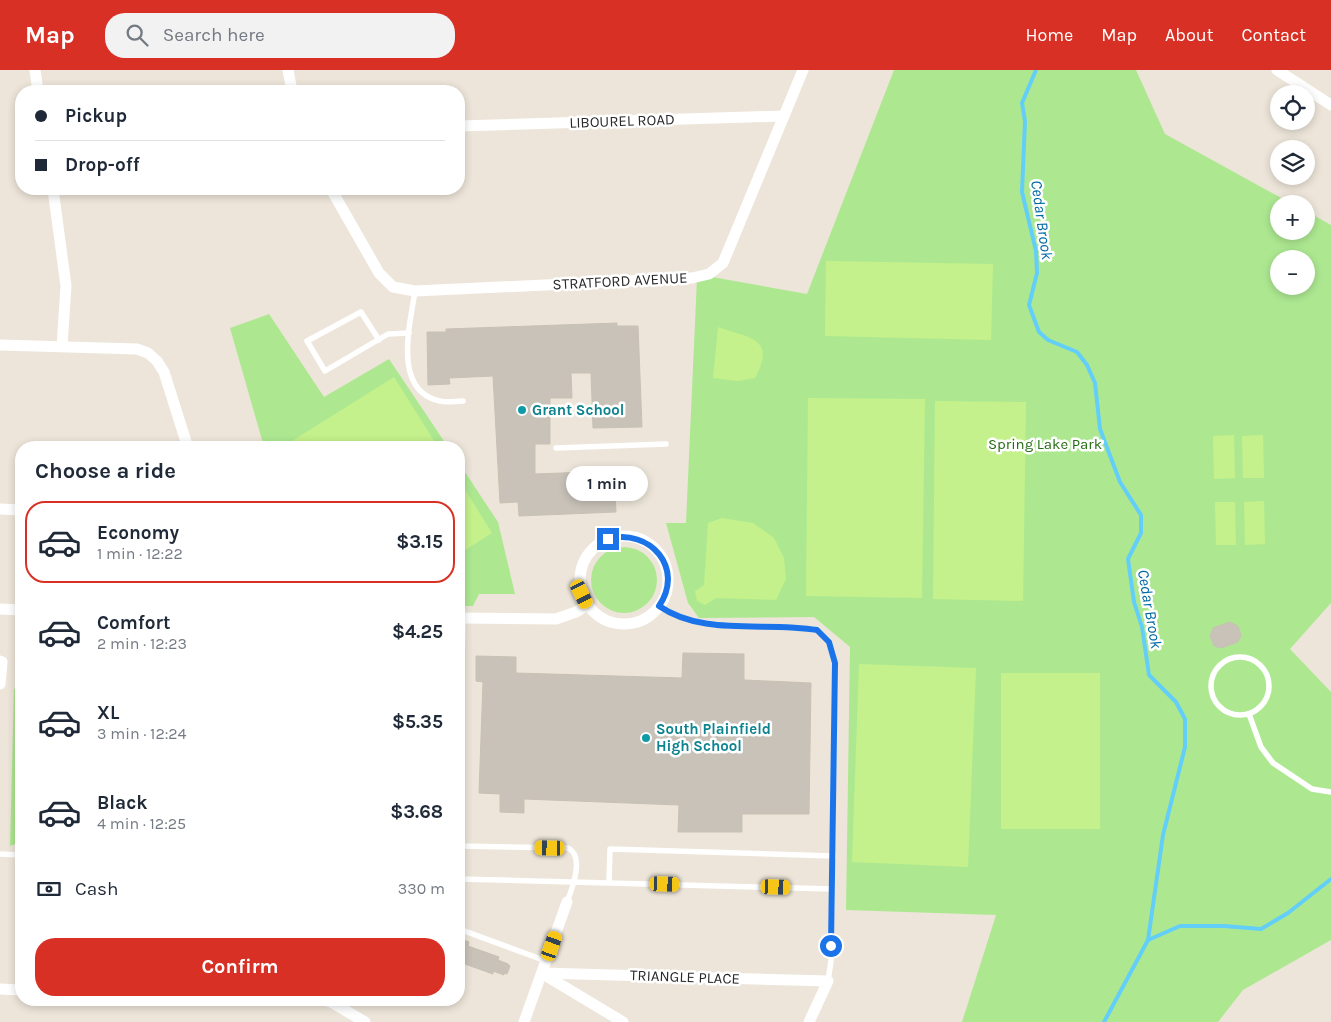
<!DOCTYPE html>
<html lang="en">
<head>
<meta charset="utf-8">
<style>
	:root { --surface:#fff; --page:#f2f2f3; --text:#1f2937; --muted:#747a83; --line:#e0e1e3; --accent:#d93025 }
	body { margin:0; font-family:Karla,sans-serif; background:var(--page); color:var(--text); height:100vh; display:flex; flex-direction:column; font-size:19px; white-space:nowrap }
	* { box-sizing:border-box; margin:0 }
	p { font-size:16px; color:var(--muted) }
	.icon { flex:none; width:28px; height:28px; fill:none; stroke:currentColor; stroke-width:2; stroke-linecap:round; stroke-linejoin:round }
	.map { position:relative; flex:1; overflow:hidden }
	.side { position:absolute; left:15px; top:371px; width:450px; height:565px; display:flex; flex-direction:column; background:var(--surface); border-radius:20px; box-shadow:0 2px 8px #0003 }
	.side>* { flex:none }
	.guide { position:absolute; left:15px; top:15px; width:450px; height:110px; border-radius:20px; box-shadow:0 2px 8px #0003; display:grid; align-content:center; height:110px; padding:0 20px; background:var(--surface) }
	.buttons { position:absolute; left:1270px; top:15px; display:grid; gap:10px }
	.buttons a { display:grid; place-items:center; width:45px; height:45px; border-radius:50%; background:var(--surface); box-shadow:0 2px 8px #0003; font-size:25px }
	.end { position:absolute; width:22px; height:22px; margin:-11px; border:6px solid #1a73e8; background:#fff; box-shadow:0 0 0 2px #fff }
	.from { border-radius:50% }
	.bubble { position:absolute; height:35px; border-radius:18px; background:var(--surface); box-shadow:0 2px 8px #0003; font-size:16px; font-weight:700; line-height:35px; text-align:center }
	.car { position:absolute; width:15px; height:30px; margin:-15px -8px; border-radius:6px; box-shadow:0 0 4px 1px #0007; background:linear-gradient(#f5c518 24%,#345 0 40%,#f5c518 0 76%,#345 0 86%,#f5c518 0) }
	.guide b { display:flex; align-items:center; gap:18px; height:48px; font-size:19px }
	.guide b+b { border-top:1px solid var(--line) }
	.guide i { width:12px; height:12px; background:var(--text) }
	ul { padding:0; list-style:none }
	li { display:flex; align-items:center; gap:15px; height:82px; margin:0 10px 8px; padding:0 10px; border:2px solid transparent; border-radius:20px }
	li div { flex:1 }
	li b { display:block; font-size:19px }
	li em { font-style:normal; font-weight:700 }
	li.selected { border-color:var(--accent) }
	li>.icon { width:45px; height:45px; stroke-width:1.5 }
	h2 { padding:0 20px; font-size:22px; line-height:60px }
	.pay { display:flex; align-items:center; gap:12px; height:55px; padding:0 20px; font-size:19px }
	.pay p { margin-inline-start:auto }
	.primary-button { display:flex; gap:10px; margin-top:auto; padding:10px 20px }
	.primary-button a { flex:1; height:58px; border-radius:20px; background:var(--accent); color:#fff; font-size:20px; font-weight:700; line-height:58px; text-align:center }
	header { display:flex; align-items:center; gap:30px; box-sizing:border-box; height:70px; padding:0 25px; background:var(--accent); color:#fff }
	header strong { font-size:24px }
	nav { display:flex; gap:28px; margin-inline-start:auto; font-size:18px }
	.search { width:350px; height:45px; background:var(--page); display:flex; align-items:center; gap:12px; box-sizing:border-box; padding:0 18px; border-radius:20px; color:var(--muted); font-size:19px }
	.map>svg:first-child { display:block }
</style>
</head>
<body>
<header>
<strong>Map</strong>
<div class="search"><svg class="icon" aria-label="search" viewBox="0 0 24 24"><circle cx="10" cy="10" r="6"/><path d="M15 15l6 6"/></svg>Search here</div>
<nav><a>Home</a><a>Map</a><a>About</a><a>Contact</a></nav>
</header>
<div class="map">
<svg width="1331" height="952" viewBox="0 0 1331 952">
	<rect width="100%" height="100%" fill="#ede5d9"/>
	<g fill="#ade891" fill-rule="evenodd">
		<path d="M894,0H1136L1165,64L1292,134H1279V161H1306V141L1331,155V533L1290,579L1331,622V870L1243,920L1218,952H962L996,845L846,840L850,577L814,547L699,548L688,533L666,453H686L697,208L712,207L807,224ZM1279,189H1306V216H1279Z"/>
		<polygon points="269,244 324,327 389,289 448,377 264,377 230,258"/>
		<polygon points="459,393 498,452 515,524 479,524 473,536 459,536"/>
		<circle cx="624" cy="510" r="33"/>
		<polygon points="14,619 21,619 21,772 10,776"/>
	</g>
	<g fill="#c4f18b">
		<polygon points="826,191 993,194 991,270 825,266"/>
		<path d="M718,257C746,268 778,266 755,308L738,311L713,308Z"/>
		<polygon points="394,307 438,377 285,377 284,376"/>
		<polygon points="808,328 925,329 922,528 806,526"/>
		<polygon points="935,331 1026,332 1023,531 933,529"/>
		<polygon points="1234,365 1235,408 1214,409 1213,366"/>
		<polygon points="1263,365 1264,408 1243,408 1242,366"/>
		<polygon points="459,410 492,463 459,484"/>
		<polygon points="1264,431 1265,474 1245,475 1244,432"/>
		<polygon points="1215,432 1235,432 1236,475 1216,475"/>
		<polygon points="722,448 753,453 774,468 784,488 786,509 776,530 716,528 705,535 697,531 695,521 704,515 708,453"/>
		<polygon points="859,594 976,598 968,797 852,792"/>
		<rect x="1001" y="603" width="99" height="156"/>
	</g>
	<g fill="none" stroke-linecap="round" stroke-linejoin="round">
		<g stroke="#63cff8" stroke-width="4">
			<polyline points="1036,0 1022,33 1025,51 1022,122 1036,181 1037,203 1029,235 1039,262 1048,270 1077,282 1087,295 1095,313 1100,359 1120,412 1141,445 1141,463 1128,489 1134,532 1142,557 1149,605 1176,632 1185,649 1185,677 1163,765 1148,870 1104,952"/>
			<polyline points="1148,870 1180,856 1224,856 1261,859 1288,843 1331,809"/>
		</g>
	</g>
	<g fill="#c8c2b9" stroke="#c8c1b3">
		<polygon points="617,253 617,256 638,256 642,357 593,358 591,303 571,303 572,328 550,328 550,374 535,374 535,404 614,401 616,442 519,446 518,432 500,433 493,306 449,308 450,314 428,315 427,262 446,262 446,259"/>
		<polygon points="1230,552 1238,556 1241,565 1238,572 1221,578 1214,576 1210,566 1213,558"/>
		<polygon points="683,583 744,584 744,610 811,613 809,744 742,744 742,762 678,762 679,735 524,729 524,743 500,742 500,724 479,723 483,612 476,611 476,586 516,587 516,603 682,608"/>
		<polygon points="459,868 469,872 468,876 499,887 498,890 508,894 510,896 507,904 504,903 504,905 493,901 493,904 462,893 459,902"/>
	</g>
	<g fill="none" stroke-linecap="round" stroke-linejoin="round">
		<g stroke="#fff" stroke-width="5.5">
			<path d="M415,221C410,255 392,321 440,331C446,333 456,331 463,331"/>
			<polyline points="379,270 361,242 307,271 325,301 388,264 409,263"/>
			<polyline points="556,378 666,374"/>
			<path d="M659,536C705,567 765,551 817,560L829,571L835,593L831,891L828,911"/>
			<circle cx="1240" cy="616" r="29"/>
			<polyline points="1249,644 1261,677 1273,693 1312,719 1331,722"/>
			<polyline points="459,731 463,548"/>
			<path d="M459,776L568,778C585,786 572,819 567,832"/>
			<polyline points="0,784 21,785"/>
			<polyline points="459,809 832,819"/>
			<polyline points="609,812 610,779 833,786"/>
			<polyline points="459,859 546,891"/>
		</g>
		<g stroke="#fff" stroke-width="11">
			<polyline points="35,0 38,21"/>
			<polyline points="288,0 292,21"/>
			<polyline points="1277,0 1331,35"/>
			<polyline points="459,56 784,46"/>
			<polyline points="53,119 66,216 62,276"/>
			<polyline points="331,119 379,203 393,217 415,221 692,208 709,204 723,193 803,0"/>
			<polyline points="0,275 137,279 148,283 157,291 164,302 188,378"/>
			<polyline points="0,439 21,440"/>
			<circle cx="624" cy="510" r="44"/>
			<polyline points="0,539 21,540"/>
			<polyline points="459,548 556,549 576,542 587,535"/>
			<polyline points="0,591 2,592 0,614"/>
			<polyline points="542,903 828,911 809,952"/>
			<polyline points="543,904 623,952"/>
			<polyline points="0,919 21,920"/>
			<polyline points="323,930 331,932 365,952"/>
			<polyline points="524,952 567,832"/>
		</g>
	</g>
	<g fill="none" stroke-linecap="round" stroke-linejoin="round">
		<path stroke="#1a73e8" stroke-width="6" d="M608,469C650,458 685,498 659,536C704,567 765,551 817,560L829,572L835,593L831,876"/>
	</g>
	<g fill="#0f9aa8" stroke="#fff" stroke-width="2">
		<circle cx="522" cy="340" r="5"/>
		<circle cx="646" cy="668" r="5"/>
	</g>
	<g text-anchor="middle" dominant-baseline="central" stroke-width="5" stroke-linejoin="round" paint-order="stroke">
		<g font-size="15" fill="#292929" stroke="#fff">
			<text transform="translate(622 51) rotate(-2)">LIBOUREL ROAD</text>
			<text transform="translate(620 211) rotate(-3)">STRATFORD AVENUE</text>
			<text transform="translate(685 907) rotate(2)">TRIANGLE PLACE</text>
		</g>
		<g font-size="15" font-weight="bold" fill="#0d838f" stroke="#fff" text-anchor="start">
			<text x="532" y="340">Grant School</text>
			<text x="656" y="659">South Plainfield<tspan x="656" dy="17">High School</tspan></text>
		</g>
		<g font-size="15" fill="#256c14" stroke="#fff">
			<text x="1045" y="374">Spring Lake Park</text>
		</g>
		<g font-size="16" font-style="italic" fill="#026aa4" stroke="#fff">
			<text transform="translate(1042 150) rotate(82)">Cedar Brook</text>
			<text transform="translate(1150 539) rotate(80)">Cedar Brook</text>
		</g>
	</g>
</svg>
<div class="buttons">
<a><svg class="icon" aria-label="locate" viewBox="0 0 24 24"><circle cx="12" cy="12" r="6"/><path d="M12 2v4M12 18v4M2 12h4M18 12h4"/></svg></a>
<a><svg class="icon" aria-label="layers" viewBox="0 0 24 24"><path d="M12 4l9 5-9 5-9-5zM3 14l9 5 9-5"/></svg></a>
<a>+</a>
<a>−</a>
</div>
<i class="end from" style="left:831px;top:876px"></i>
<i class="end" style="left:608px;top:469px"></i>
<div class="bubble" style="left:566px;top:396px;width:82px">1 min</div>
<i class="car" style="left:582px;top:524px;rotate:154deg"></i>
<i class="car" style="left:550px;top:778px;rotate:271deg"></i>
<i class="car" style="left:665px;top:814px;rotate:92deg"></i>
<i class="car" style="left:776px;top:817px;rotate:92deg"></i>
<i class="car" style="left:552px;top:876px;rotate:19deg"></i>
<div class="guide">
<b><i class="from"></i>Pickup</b>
<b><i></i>Drop-off</b>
</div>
<section class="side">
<h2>Choose a ride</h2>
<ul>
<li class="selected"><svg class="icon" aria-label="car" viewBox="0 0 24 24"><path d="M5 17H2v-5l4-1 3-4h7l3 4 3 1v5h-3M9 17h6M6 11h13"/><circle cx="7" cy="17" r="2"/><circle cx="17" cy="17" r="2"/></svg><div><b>Economy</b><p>1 min · 12:22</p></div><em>$3.15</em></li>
<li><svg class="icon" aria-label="car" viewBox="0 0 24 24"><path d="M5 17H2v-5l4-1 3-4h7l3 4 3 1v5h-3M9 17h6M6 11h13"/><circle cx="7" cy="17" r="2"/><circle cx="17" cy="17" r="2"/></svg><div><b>Comfort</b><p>2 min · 12:23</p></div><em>$4.25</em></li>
<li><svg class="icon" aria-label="car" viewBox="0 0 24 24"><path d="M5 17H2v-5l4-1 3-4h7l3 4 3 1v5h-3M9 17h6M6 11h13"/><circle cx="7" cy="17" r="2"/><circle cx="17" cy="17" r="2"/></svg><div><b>XL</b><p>3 min · 12:24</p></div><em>$5.35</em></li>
<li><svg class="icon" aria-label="car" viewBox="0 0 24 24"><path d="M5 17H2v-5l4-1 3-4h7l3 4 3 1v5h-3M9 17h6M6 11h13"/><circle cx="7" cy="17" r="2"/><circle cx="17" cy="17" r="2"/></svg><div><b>Black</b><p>4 min · 12:25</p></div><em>$3.68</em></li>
</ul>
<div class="pay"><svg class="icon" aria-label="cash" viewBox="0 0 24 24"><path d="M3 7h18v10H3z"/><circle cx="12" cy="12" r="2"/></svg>Cash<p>330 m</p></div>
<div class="primary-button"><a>Confirm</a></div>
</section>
</div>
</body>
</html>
